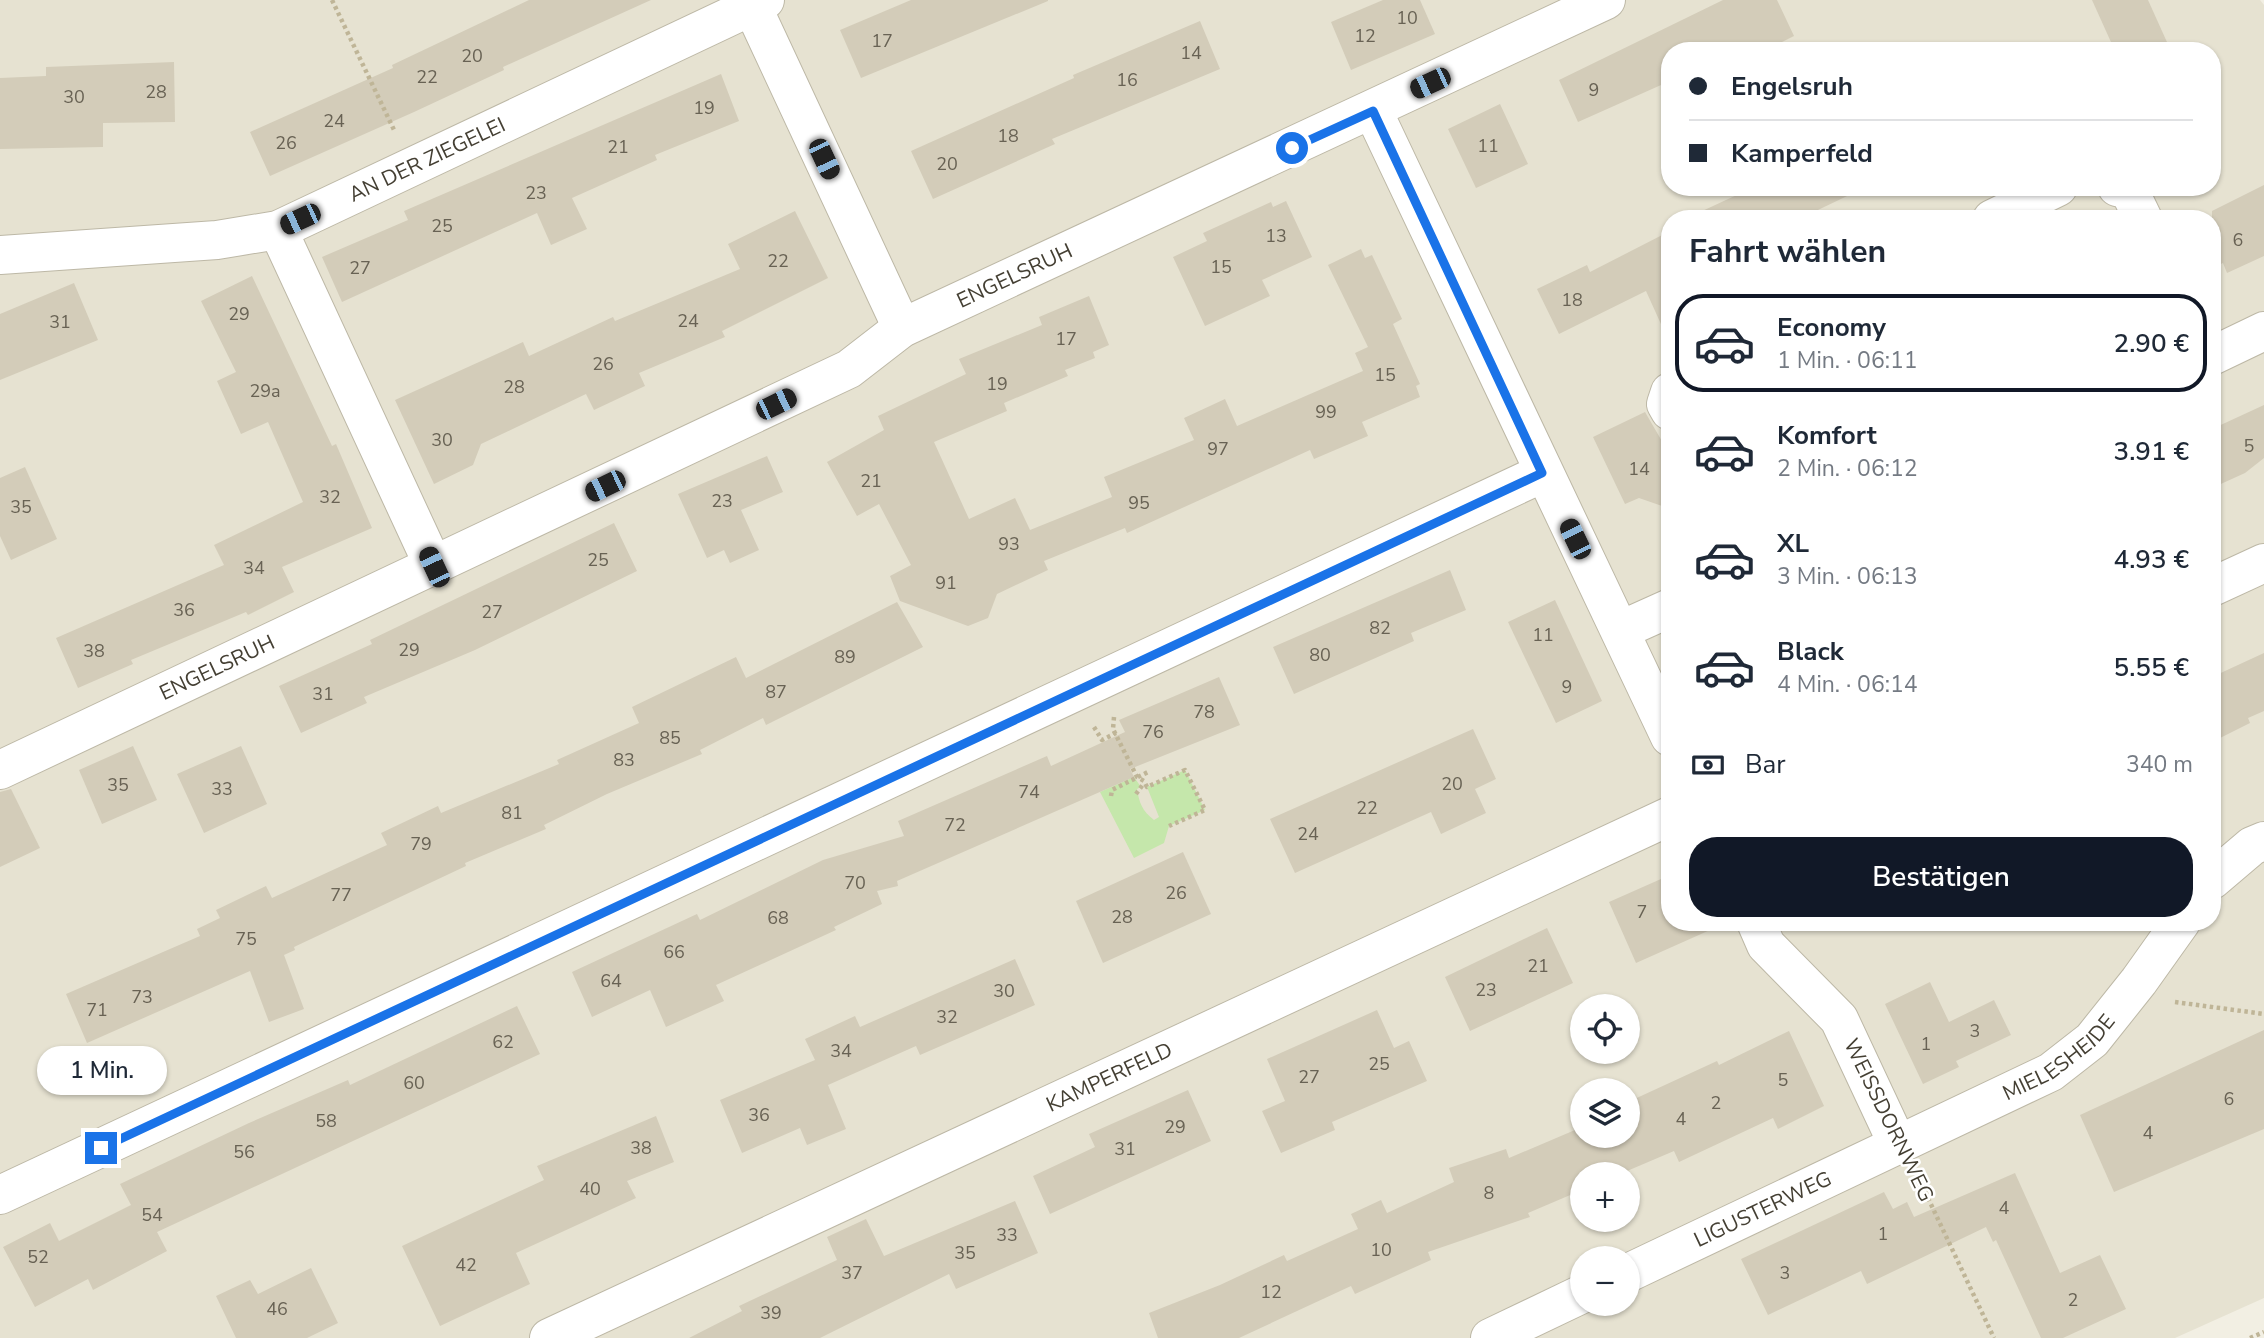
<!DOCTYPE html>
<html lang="de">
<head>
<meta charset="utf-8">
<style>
	:root { --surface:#fff; --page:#f2f2f3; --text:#1f2937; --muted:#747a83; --line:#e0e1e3; --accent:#111827 }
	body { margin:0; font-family:"Nunito Sans",sans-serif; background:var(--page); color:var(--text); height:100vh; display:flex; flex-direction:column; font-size:26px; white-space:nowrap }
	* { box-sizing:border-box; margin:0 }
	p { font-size:23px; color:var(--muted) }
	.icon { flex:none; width:38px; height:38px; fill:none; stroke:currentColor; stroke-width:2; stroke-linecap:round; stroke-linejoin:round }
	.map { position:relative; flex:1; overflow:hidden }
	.sheet { position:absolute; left:1661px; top:210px; width:560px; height:721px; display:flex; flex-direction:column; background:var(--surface); border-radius:28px; box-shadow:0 2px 5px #0004 }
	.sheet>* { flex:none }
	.top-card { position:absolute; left:1661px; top:42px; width:560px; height:154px; border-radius:28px; box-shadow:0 2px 5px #0004; display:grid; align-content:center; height:154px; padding:0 28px; background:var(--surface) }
	.tools { position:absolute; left:1570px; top:994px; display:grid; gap:14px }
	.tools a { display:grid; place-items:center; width:70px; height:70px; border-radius:50%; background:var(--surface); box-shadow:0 2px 5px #0004; font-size:35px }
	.end { position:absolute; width:32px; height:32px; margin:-16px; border:9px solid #1a73e8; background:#fff; box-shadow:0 0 0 4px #fff }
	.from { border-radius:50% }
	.bubble { position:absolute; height:49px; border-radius:24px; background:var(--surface); box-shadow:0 2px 5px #0004; font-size:23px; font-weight:600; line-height:49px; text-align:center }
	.car { position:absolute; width:21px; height:42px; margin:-21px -10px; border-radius:9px; box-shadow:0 0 5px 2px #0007; background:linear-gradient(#222 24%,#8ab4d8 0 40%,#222 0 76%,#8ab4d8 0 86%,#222 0) }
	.top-card b { display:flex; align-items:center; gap:24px; height:66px; font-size:26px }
	.top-card b+b { border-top:2px solid var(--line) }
	.top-card i { width:18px; height:18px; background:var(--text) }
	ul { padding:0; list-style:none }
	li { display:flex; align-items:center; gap:21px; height:98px; margin:0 14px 10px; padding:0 14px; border:4px solid transparent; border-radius:28px }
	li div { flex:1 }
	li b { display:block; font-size:26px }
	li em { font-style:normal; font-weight:600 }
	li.current { border-color:var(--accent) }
	li>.icon { width:63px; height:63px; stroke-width:1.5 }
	h2 { padding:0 28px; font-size:32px; line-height:84px }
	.pay { display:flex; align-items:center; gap:18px; height:77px; padding:0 28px; font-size:26px }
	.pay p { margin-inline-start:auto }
	.button { display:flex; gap:14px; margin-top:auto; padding:14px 28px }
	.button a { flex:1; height:80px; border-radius:28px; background:var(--accent); color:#fff; font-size:28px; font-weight:600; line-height:80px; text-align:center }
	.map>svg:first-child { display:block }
</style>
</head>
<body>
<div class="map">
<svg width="2264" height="1338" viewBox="0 0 2264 1338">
	<rect width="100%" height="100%" fill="#f2efe3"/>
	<path fill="#e6e2d1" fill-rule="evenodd" d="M0,0H2260L2264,5V1298L2175,1338H0ZM1670,51H2212V187H1670ZM1670,219H2212V922H1670ZM1582,1006H1628V1052H1582ZM1582,1090H1628V1136H1582ZM1582,1174H1628V1220H1582ZM1582,1258H1628V1304H1582Z"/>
	<path fill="#c5e7ab" d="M1185,770L1205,810L1169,826L1164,843L1134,858L1100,792L1134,777L1141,787L1137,789C1139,802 1142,811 1154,820L1159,817L1147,787Z"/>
	<g fill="#d3ccb9">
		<polygon points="529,0 651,0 503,67 504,70 414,112 270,176 250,132 393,68 392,65"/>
		<polygon points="911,0 1048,0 1048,1 861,78 840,30"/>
		<polygon points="1383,0 1420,0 1435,34 1351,70 1331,22"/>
		<polygon points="1723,0 1777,0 1794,36 1764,51 1670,51 1670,81 1578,122 1559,80"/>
		<polygon points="2092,0 2148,0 2171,51 2115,51"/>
		<polygon points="1200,21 1220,69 1052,139 1055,144 933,199 911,151 1074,78 1073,75"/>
		<polygon points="174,62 175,122 103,123 103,147 0,149 0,78 46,76 46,67"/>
		<polygon points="721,74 739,121 655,155 657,160 572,198 587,229 551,245 537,213 342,302 322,257 408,220 404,211"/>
		<polygon points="1500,104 1528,164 1476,188 1448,129"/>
		<polygon points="2264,185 2264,256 2227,273 2223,263 2212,268 2212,211"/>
		<polygon points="1754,187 1866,187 1799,219 1685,219"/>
		<polygon points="1286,201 1312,257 1262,280 1270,296 1205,326 1173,257 1207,241 1203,233 1271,202 1273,207"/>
		<polygon points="795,211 828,278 722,331 725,337 639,373 645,386 594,410 586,394 481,444 473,465 434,484 395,400 523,342 529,356 613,317 615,321 740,269 728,244"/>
		<polygon points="1670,231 1670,344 1646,291 1559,334 1537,289 1587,265 1590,272"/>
		<polygon points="1361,249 1365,258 1372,255 1402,319 1393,324 1420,384 1416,386 1420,397 1362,422 1368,436 1314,459 1310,450 1127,533 1125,528 1044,561 1048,570 997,594 988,618 968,626 900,601 890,576 911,565 879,504 857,516 827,462 884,430 878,416 966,374 959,359 1042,325 1039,317 1089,296 1109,345 1093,352 1095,358 1065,370 1068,376 1004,403 1007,411 934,442 969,519 1015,498 1030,530 1112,497 1104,477 1194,440 1184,418 1225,399 1237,426 1363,371 1355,353 1368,347 1328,265"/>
		<polygon points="252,276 332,446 336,444 372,528 282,567 294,592 248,615 246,612 131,660 133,664 78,688 56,638 224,565 214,545 303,502 268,422 241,434 217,381 236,372 201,301"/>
		<polygon points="74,283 98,340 0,380 0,314"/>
		<polygon points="2264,405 2264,458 2245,473 2212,488 2212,429"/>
		<polygon points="1645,412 1670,455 1670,485 1662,506 1639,498 1625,504 1593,437"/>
		<polygon points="767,456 783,492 741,510 759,550 730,563 724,550 707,558 678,494"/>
		<polygon points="25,467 57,539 11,560 0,536 0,478"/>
		<polygon points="614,523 637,571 475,650 364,697 367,703 301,733 279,686 372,644 370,640"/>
		<polygon points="1450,570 1466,610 1411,633 1414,641 1294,694 1273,647"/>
		<polygon points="1555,600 1602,701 1556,723 1508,622"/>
		<polygon points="897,602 923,647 766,725 763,718 700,750 702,754 607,794 544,825 546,829 465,863 466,866 294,947 295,950 284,955 304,1009 269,1022 250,971 87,1043 66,994 200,936 197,929 220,918 216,910 266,886 272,898 387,845 381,833 438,806 441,813 559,764 557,760 639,723 632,707 736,657 746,678"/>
		<polygon points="2264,653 2264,711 2248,718 2250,723 2212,742 2212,677"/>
		<polygon points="1219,677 1240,725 1130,769 1134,777 897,881 898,886 877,891 882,904 834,927 836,930 716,985 724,1001 666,1027 650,990 592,1017 572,972 697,914 700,920 823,860 904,836 898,821 1047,756 1051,766 1125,732 1119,720"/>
		<polygon points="1473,729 1496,779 1475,789 1486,813 1441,834 1431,812 1295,873 1270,819"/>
		<polygon points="133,746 157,800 102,824 79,770"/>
		<polygon points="241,746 267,804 204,833 177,774"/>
		<polygon points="11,789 40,848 0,867 0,792"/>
		<polygon points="1183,852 1211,914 1103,963 1076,901"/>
		<polygon points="1670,875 1670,922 1728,922 1636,963 1609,902"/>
		<polygon points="1547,928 1573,983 1470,1031 1445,977"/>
		<polygon points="1015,959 1035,1005 920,1055 916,1046 828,1085 846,1129 807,1145 800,1128 742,1153 720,1100 815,1060 805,1039 855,1016 860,1027"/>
		<polygon points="1930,982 1949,1022 1994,1000 2011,1035 1956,1061 1959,1067 1923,1084 1885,1004"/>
		<polygon points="517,1006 540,1054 157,1232 167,1251 93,1290 88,1279 35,1307 3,1247 50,1223 59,1241 131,1205 120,1184 249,1123 348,1080 350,1085"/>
		<polygon points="1377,1010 1394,1048 1409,1041 1427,1081 1332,1122 1335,1130 1281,1153 1262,1111 1285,1101 1267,1059"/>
		<polygon points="2264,1030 2264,1129 2114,1192 2080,1115"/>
		<polygon points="1789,1031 1824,1106 1778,1129 1773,1118 1679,1162 1674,1151 1620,1174 1582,1174 1582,1190 1528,1213 1530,1217 1428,1252 1431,1260 1355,1294 1351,1286 1239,1338 1158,1338 1149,1313 1220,1285 1284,1255 1287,1261 1358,1229 1351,1214 1381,1200 1387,1213 1454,1182 1449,1168 1506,1149 1509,1158 1582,1127 1582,1136 1628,1136 1628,1102 1717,1061 1719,1065"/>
		<polygon points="1188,1090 1211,1141 1050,1214 1033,1176 1095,1147 1089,1134"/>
		<polygon points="656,1116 674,1162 627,1181 636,1198 516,1253 530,1284 440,1326 402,1246 544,1180 537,1166"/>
		<polygon points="2015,1173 2060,1273 2100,1255 2126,1309 2063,1338 2041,1338 1996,1240 1993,1242 1986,1227 1867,1284 1861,1271 1768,1315 1741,1259 1884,1192 1893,1209 1907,1202 1914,1217"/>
		<polygon points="1015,1201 1038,1253 956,1289 949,1274 820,1338 689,1338 742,1311 739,1306 837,1260 827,1237 866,1219 884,1256"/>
		<polygon points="311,1268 338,1323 307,1338 236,1338 216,1296 250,1280 258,1294"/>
	</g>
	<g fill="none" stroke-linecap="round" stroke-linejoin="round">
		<g stroke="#bdb8a6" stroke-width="40">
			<g id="minor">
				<polyline points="752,6 902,328"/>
				<polyline points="1373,111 1670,737"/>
				<polyline points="2117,187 2129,190 2143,219"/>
				<polyline points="1992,219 2058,187"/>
				<polyline points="278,230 434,567"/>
				<path id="s1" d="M0,255L217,240L278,230L765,0"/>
				<polyline points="2212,356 2264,331"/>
				<polyline points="1670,392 1666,404 1670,411"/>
				<polyline points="2212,587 2264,563"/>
				<polyline points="1621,630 1670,608"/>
				<path id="s2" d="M0,770L849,369L902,328L1606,0"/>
				<polyline points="2212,880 2252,846 2264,841"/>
				<polyline points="1756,922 1766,945 1839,1019 1898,1145"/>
				<polyline points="0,1195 1543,473"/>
				<path id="s3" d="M1628,1273L2051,1072L2092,1040L2139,981L2181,922"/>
				<path id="s4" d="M549,1338L1670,816"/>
				<polyline points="1490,1338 1582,1294"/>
			</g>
		</g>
		<g stroke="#bfb597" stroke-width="4.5" stroke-dasharray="3.5 3.5" stroke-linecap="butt">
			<polyline points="332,0 395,132"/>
			<polyline points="1114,717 1113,729 1137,777 1144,781 1147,787 1185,770 1205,810 1169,826"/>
			<polyline points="1094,727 1102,740 1116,733"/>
			<polyline points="1136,794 1144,783"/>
			<polyline points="1111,796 1112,790 1150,771"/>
			<polyline points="2175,1002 2264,1014"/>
			<polyline points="1919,1179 1994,1338"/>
			<polyline points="2250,1338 2264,1332"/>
		</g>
		<use href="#minor" stroke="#fff" stroke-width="38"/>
	</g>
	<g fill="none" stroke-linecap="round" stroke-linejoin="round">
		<polyline stroke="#1a73e8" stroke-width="9" points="101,1148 1542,473 1373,111 1292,148"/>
	</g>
	<g text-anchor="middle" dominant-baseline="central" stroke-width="5" stroke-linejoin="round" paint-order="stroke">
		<g font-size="18" fill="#686254">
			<text x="1407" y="18">10</text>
			<text x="1365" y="36">12</text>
			<text x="882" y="41">17</text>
			<text x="1191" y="53">14</text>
			<text x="472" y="56">20</text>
			<text x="427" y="77">22</text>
			<text x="1127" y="80">16</text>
			<text x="1594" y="90">9</text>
			<text x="156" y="92">28</text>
			<text x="74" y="97">30</text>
			<text x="704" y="108">19</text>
			<text x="334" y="121">24</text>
			<text x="1008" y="136">18</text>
			<text x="286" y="143">26</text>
			<text x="1488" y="146">11</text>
			<text x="618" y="147">21</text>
			<text x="947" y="164">20</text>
			<text x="536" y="193">23</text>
			<text x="442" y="226">25</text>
			<text x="1276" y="236">13</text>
			<text x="2238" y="240">6</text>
			<text x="778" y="261">22</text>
			<text x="1221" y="267">15</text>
			<text x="360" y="268">27</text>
			<text x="1572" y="300">18</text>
			<text x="239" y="314">29</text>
			<text x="688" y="321">24</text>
			<text x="60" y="322">31</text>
			<text x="1066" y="339">17</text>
			<text x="603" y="364">26</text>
			<text x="1385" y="375">15</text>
			<text x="997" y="384">19</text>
			<text x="514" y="387">28</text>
			<text x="265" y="391">29a</text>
			<text x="1326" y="412">99</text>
			<text x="442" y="440">30</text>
			<text x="2249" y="446">5</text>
			<text x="1218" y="449">97</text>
			<text x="1639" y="469">14</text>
			<text x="871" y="481">21</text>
			<text x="330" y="497">32</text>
			<text x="722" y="501">23</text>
			<text x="1139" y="503">95</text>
			<text x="21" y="507">35</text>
			<text x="1009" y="544">93</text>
			<text x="598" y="560">25</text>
			<text x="254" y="568">34</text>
			<text x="946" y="583">91</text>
			<text x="184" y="610">36</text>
			<text x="492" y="612">27</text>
			<text x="1380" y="628">82</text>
			<text x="1543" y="635">11</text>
			<text x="409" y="650">29</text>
			<text x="94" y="651">38</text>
			<text x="1320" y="655">80</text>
			<text x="845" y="657">89</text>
			<text x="1567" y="687">9</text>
			<text x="776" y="692">87</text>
			<text x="323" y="694">31</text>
			<text x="1204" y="712">78</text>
			<text x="1153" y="732">76</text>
			<text x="670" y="738">85</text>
			<text x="624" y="760">83</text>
			<text x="1452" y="784">20</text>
			<text x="118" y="785">35</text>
			<text x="222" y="789">33</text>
			<text x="1029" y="792">74</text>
			<text x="1367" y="808">22</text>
			<text x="512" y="813">81</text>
			<text x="955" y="825">72</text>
			<text x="1308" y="834">24</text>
			<text x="421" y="844">79</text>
			<text x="855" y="883">70</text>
			<text x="1176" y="893">26</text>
			<text x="341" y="895">77</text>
			<text x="1642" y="912">7</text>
			<text x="1122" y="917">28</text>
			<text x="778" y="918">68</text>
			<text x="246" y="939">75</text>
			<text x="674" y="952">66</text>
			<text x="1538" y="966">21</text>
			<text x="611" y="981">64</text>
			<text x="1486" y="990">23</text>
			<text x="1004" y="991">30</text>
			<text x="142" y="997">73</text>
			<text x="97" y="1010">71</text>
			<text x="947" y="1017">32</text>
			<text x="1975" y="1031">3</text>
			<text x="503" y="1042">62</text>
			<text x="1926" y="1044">1</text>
			<text x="841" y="1051">34</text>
			<text x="1379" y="1064">25</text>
			<text x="1309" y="1077">27</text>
			<text x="1783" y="1080">5</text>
			<text x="414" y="1083">60</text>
			<text x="2229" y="1099">6</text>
			<text x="1716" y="1103">2</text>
			<text x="759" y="1115">36</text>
			<text x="1681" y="1119">4</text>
			<text x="326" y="1121">58</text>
			<text x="1175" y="1127">29</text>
			<text x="2148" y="1133">4</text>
			<text x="641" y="1148">38</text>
			<text x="1125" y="1149">31</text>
			<text x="244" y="1152">56</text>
			<text x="590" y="1189">40</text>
			<text x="1489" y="1193">8</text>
			<text x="2004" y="1208">4</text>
			<text x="152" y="1215">54</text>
			<text x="1883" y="1234">1</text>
			<text x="1007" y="1235">33</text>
			<text x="1381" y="1250">10</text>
			<text x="965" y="1253">35</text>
			<text x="38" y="1257">52</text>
			<text x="466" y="1265">42</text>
			<text x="852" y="1273">37</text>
			<text x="1785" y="1273">3</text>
			<text x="1271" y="1292">12</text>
			<text x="2073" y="1300">2</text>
			<text x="277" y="1309">46</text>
			<text x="771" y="1313">39</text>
		</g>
		<g font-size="21" fill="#443f33" stroke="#fff">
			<text stroke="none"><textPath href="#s1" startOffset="444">AN DER ZIEGELEI</textPath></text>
			<text stroke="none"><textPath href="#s2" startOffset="1130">ENGELSRUH</textPath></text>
			<text stroke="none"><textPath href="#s2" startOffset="240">ENGELSRUH</textPath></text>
			<text stroke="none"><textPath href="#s3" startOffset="483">MIELESHEIDE</textPath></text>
			<text stroke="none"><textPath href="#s4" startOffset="618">KAMPERFELD</textPath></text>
			<text transform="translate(1889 1120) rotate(64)">WEISSDORNWEG</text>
			<text stroke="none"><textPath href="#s3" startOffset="149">LIGUSTERWEG</textPath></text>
		</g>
	</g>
</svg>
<div class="tools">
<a><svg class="icon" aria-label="locate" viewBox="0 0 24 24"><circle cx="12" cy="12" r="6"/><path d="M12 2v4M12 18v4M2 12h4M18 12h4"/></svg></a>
<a><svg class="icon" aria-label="layers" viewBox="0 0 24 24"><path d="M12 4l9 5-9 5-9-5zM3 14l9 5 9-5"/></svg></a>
<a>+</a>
<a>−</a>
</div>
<i class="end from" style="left:1292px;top:148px"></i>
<i class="end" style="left:101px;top:1148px"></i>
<div class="bubble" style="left:37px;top:1046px;width:130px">1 Min.</div>
<i class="car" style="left:1430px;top:83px;rotate:245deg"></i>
<i class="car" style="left:824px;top:159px;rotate:155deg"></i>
<i class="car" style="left:300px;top:219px;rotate:245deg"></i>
<i class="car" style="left:776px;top:404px;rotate:64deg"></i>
<i class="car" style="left:605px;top:486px;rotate:244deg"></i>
<i class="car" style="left:1575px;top:539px;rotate:334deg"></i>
<i class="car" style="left:434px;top:567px;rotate:335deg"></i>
<div class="top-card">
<b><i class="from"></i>Engelsruh</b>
<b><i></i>Kamperfeld</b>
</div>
<section class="sheet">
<h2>Fahrt wählen</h2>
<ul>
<li class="current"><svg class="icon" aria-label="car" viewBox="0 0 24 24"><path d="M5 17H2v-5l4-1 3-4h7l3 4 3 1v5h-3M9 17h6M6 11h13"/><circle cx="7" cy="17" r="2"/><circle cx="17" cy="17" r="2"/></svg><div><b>Economy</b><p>1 Min. · 06:11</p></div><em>2.90 €</em></li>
<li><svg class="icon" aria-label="car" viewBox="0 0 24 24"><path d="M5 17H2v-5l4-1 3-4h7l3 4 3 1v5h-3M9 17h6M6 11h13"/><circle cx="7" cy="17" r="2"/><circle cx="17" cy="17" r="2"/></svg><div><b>Komfort</b><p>2 Min. · 06:12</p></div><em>3.91 €</em></li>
<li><svg class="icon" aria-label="car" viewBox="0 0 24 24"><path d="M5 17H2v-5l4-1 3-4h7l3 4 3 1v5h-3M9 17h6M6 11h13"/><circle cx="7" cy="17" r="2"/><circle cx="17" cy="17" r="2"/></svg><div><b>XL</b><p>3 Min. · 06:13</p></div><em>4.93 €</em></li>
<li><svg class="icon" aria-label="car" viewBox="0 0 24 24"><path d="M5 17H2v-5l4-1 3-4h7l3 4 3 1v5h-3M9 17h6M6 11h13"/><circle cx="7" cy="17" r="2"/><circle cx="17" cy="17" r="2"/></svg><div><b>Black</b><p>4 Min. · 06:14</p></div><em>5.55 €</em></li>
</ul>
<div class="pay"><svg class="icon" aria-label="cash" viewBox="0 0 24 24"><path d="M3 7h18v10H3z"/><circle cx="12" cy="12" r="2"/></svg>Bar<p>340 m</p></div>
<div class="button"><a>Bestätigen</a></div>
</section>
</div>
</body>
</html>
